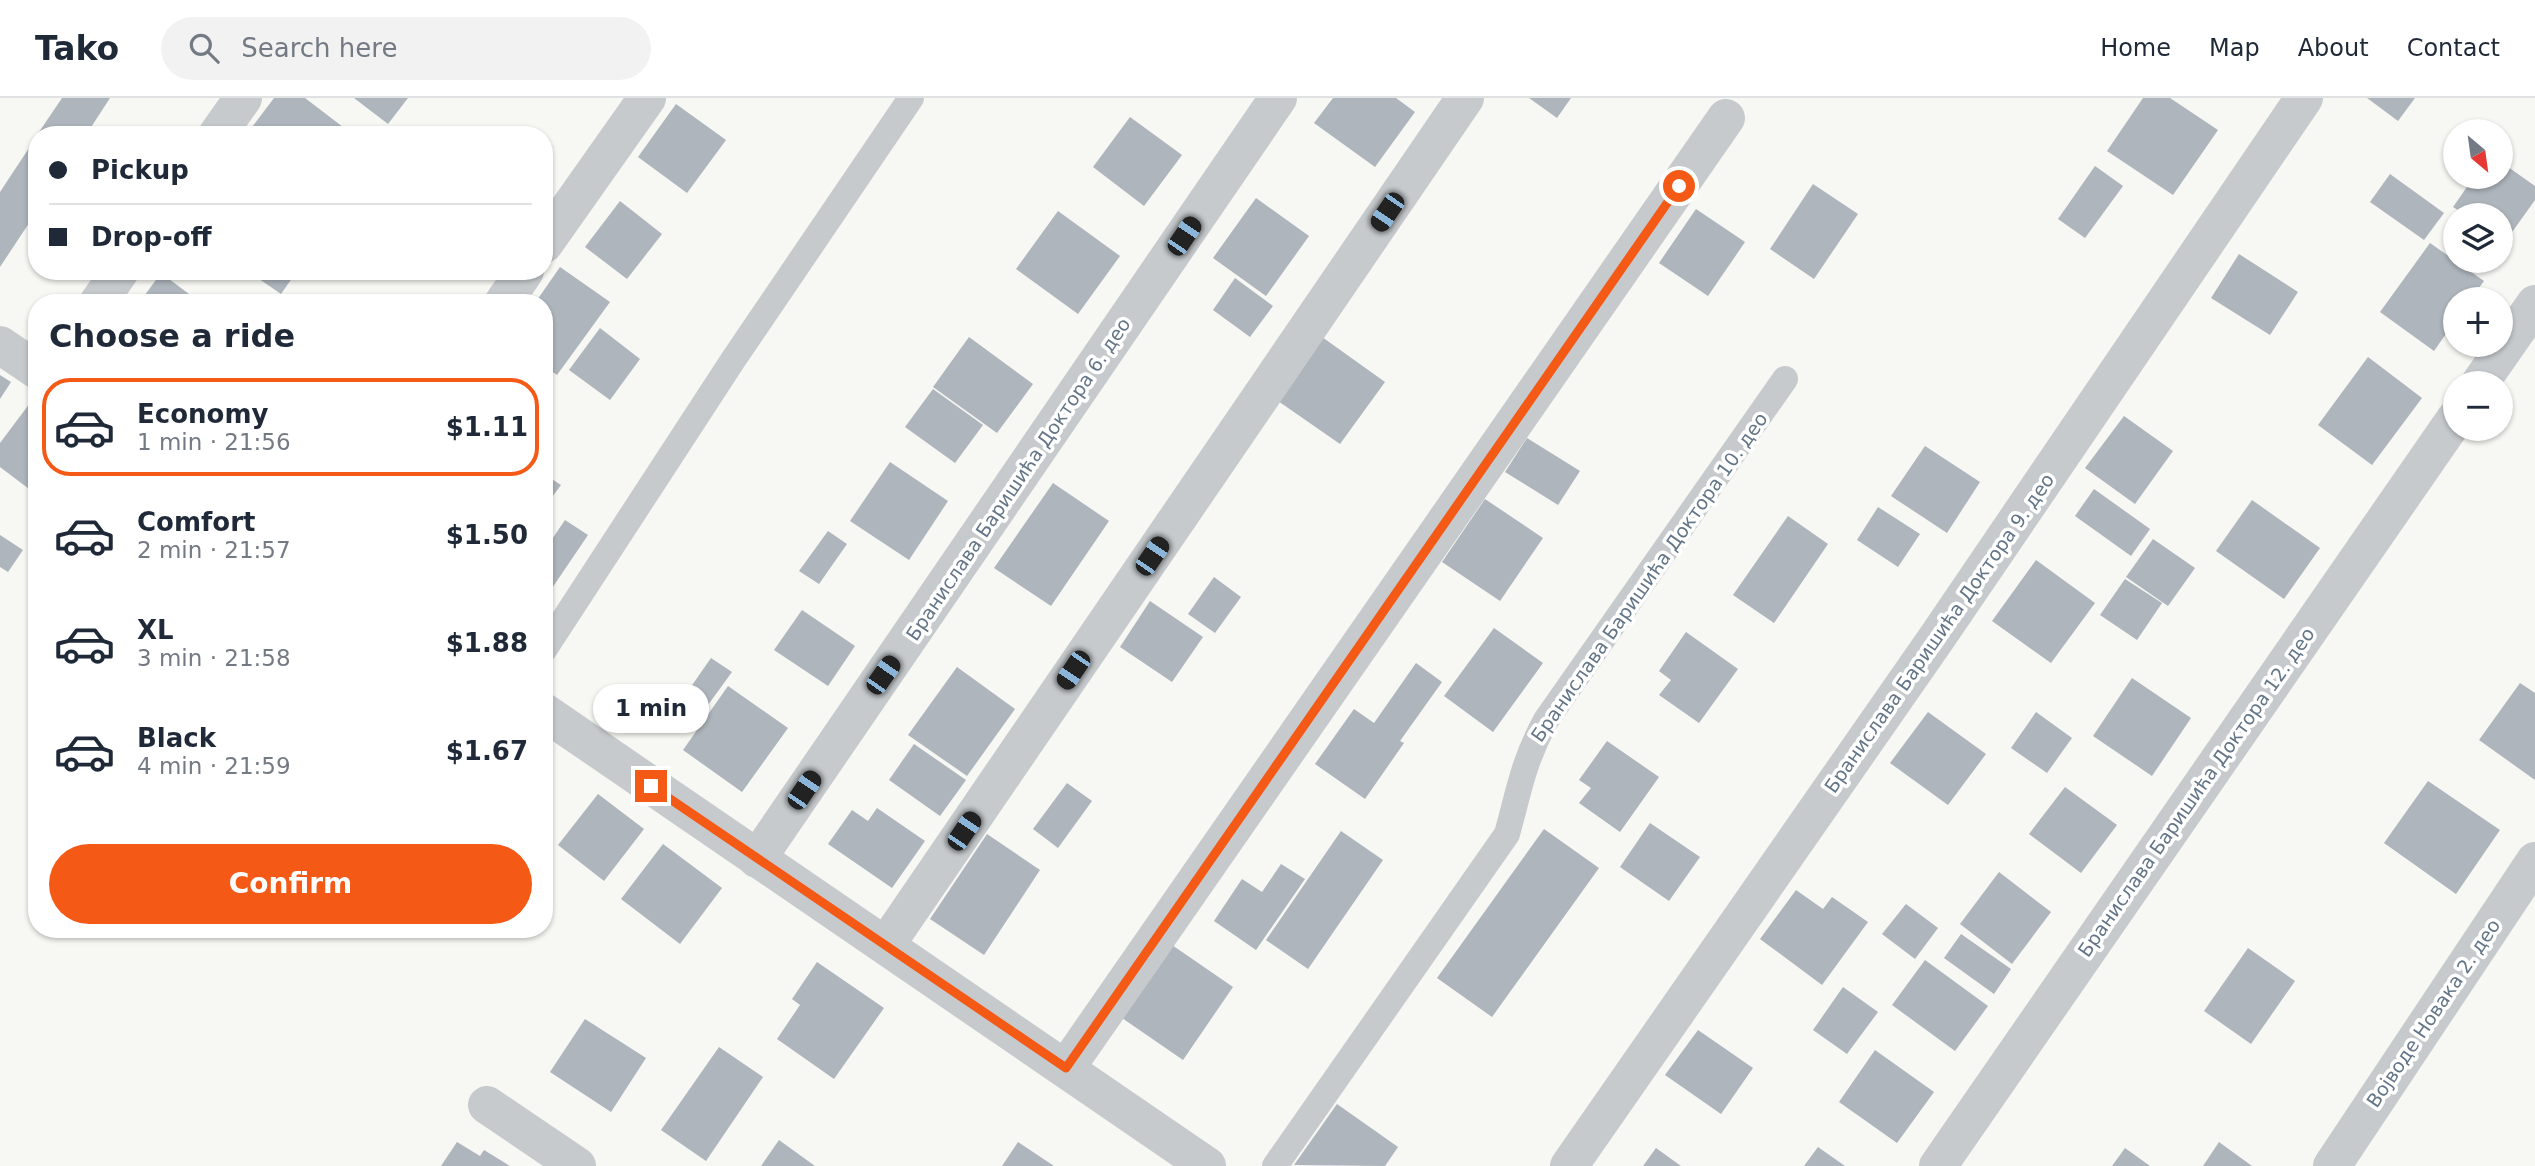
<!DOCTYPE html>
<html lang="en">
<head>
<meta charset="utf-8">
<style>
	:root { --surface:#fff; --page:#f2f2f3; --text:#1f2937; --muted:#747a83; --line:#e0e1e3; --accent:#f45916 }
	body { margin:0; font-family:"DejaVu Sans",sans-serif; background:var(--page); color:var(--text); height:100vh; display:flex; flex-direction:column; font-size:26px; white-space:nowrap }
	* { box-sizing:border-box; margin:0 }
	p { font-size:23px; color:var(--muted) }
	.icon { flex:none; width:38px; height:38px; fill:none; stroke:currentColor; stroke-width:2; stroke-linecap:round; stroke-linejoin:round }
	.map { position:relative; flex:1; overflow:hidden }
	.side { position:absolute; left:28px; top:196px; width:525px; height:644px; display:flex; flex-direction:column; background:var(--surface); border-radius:28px; box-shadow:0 2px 5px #0004 }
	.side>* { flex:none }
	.guide { position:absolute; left:28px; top:28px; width:525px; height:154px; border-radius:28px; box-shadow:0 2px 5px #0004; display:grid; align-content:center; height:154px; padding:0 21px; background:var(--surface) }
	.needle { width:46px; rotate:151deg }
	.controls { position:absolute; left:2443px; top:21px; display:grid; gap:14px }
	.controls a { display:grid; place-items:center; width:70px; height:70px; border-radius:50%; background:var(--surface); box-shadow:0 2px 5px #0004; font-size:35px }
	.end { position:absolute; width:32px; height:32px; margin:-16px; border:9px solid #f45916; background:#fff; box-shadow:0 0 0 4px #fff }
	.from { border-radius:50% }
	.bubble { position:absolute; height:49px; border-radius:24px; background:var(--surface); box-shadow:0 2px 5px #0004; font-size:23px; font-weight:600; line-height:49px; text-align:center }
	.car { position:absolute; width:21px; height:42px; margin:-21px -10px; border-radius:9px; box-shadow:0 0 5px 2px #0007; background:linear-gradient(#222 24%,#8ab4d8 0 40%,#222 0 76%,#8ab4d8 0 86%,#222 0) }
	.guide b { display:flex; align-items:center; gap:24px; height:66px; font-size:26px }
	.guide b+b { border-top:2px solid var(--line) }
	.guide i { width:18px; height:18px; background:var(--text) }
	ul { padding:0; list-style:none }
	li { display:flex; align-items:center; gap:21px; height:98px; margin:0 14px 10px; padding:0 7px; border:4px solid transparent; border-radius:28px }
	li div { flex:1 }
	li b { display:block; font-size:26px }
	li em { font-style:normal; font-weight:600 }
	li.current { border-color:var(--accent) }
	li>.icon { width:63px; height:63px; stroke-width:1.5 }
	h2 { padding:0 21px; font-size:32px; line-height:84px }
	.button { display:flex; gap:14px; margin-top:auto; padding:14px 21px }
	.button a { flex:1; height:80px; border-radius:42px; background:var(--accent); color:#fff; font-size:28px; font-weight:600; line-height:80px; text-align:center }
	header { display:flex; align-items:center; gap:42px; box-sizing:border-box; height:98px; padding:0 35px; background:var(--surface); border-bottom:2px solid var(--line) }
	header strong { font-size:33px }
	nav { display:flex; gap:38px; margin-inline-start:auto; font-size:24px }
	.search { width:490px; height:63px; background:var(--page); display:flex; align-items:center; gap:18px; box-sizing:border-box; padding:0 24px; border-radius:38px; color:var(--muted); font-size:26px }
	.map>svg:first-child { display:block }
</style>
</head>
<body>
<header>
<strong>Tako</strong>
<div class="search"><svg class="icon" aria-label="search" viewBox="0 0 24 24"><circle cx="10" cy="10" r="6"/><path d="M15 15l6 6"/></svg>Search here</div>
<nav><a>Home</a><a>Map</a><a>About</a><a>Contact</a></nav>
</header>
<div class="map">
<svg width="2535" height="1068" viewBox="0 0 2535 1068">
	<rect width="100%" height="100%" fill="#f7f7f3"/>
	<g fill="#aeb5bc">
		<polygon points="62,0 110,0 86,37 37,37"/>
		<polygon points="274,0 305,0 343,29 337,37 246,37"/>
		<polygon points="354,0 408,0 388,26"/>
		<polygon points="1333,0 1396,0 1415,14 1375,69 1314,25"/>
		<polygon points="1529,0 1571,0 1557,20"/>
		<polygon points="2143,0 2170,0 2218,32 2173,97 2107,53"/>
		<polygon points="2367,0 2415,0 2398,23"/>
		<polygon points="676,6 726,42 687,95 638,59"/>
		<polygon points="1130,19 1182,57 1144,108 1093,69"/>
		<polygon points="37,38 37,113 0,169 0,94"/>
		<polygon points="2501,64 2535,88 2535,102 2505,144 2501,141 2501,117 2466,117 2453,109 2474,79 2501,79"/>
		<polygon points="2095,68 2123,88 2085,140 2058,121"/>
		<polygon points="2390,76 2444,115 2424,142 2370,104"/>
		<polygon points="1813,86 1858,116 1814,181 1770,151"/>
		<polygon points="1256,100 1309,138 1266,198 1213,160"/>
		<polygon points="620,103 662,136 627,181 585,149"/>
		<polygon points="1696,111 1745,144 1708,198 1659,165"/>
		<polygon points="1058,113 1120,158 1078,216 1016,171"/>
		<polygon points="2430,145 2484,183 2471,201 2455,201 2455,223 2434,253 2380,214"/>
		<polygon points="2239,156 2298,194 2270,237 2211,200"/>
		<polygon points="560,169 610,204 557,277 544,268 544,205 535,205"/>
		<polygon points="254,173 297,173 281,196 252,176"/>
		<polygon points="161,175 201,205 139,205"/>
		<polygon points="1235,180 1273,208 1250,239 1213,212"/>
		<polygon points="600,230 640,261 610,302 569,272"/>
		<polygon points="969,239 1033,286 997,335 933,289"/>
		<polygon points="1322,239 1385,284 1340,346 1278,303"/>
		<polygon points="2368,259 2422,300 2372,367 2318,327"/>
		<polygon points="0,277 11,284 0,301"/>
		<polygon points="933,291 983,327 955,365 905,329"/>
		<polygon points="33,301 37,304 37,397 0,369 0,345"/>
		<polygon points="2124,318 2173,353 2135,406 2085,370"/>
		<polygon points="1527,340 1580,373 1558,407 1505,374"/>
		<polygon points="1925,348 1980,384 1947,435 1891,398"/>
		<polygon points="890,364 948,403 909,462 850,423"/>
		<polygon points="544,376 561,387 544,410"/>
		<polygon points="1053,385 1109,423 1051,508 994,470"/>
		<polygon points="2094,391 2150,431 2131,458 2075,418"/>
		<polygon points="1485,401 1543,440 1500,503 1442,464"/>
		<polygon points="2252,402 2320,450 2284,501 2216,453"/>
		<polygon points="1878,409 1920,436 1898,469 1857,442"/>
		<polygon points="1788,418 1828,446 1774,525 1733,497"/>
		<polygon points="565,422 588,437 544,502 544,453"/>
		<polygon points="828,433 847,446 819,486 799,473"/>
		<polygon points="0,437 23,452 8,474 0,469"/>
		<polygon points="2153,441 2195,470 2168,508 2126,479"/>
		<polygon points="2036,462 2095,505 2051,565 1992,523"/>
		<polygon points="1214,479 1241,499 1215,535 1188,516"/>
		<polygon points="2125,481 2162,505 2137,542 2100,517"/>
		<polygon points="1150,503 1203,539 1172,584 1120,549"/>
		<polygon points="802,512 855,548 828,588 774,552"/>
		<polygon points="1494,530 1543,565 1493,634 1444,598"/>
		<polygon points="1686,534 1738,571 1699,625 1659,597 1671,582 1659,573"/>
		<polygon points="711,560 732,574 708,607 688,593"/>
		<polygon points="1416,565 1442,584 1400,643 1404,645 1365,701 1315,666 1354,611 1374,625"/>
		<polygon points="957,569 1015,611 967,678 908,637"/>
		<polygon points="2132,580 2191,620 2152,678 2093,638"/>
		<polygon points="2520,585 2535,595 2535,682 2479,642"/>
		<polygon points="728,588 788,630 742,694 683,652"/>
		<polygon points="1928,614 1986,656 1948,707 1890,665"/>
		<polygon points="2036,614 2072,640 2047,675 2011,650"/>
		<polygon points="1607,643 1659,679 1620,734 1579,705 1591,690 1579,682"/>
		<polygon points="914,646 966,682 940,718 889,682"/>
		<polygon points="2428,683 2500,732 2456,796 2384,745"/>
		<polygon points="1067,685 1092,703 1058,750 1033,731"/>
		<polygon points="2065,689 2117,727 2081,775 2029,736"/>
		<polygon points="598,696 644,731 604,783 558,747"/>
		<polygon points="877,710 925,743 892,790 828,746 852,712 868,723"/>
		<polygon points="1650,725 1700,759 1669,803 1620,769"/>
		<polygon points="1544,731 1599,770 1492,919 1437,880"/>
		<polygon points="1341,733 1383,762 1308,871 1266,842"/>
		<polygon points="987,736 1040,772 984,857 930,821"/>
		<polygon points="663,746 722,790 680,846 621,801"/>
		<polygon points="1281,766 1305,781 1256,852 1214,823 1242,781 1262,794"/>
		<polygon points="1999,774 2051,814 2012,866 1960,826"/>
		<polygon points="1796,792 1823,811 1832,799 1868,824 1822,887 1760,841"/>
		<polygon points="1906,806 1938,830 1915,861 1882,836"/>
		<polygon points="1961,836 2011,871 1994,896 1944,860"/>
		<polygon points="1172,847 1233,889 1183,962 1122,920"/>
		<polygon points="2248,850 2295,883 2251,946 2204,913"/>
		<polygon points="1925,862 1988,908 1955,953 1892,907"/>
		<polygon points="817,864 884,910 834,981 777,941 800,907 792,901"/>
		<polygon points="1843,889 1878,914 1847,956 1813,932"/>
		<polygon points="585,921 646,960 611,1014 550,974"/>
		<polygon points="1698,932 1753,970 1721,1016 1665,977"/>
		<polygon points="719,949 763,979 706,1063 661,1032"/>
		<polygon points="1875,952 1934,994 1897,1045 1839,1004"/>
		<polygon points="1337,1006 1398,1049 1385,1068 1294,1067"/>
		<polygon points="779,1042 815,1068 761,1068"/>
		<polygon points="457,1044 480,1058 484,1052 510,1068 441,1068"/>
		<polygon points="1018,1044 1054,1068 1002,1068"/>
		<polygon points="2219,1044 2252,1068 2203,1068"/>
		<polygon points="1818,1049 1845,1068 1804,1068"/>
		<polygon points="1656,1050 1681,1068 1643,1068"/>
		<polygon points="2125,1050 2150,1068 2112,1068"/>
	</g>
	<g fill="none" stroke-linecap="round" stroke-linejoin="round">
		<g stroke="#c6cacd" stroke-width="26">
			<polyline points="544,552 733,262 911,0"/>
			<path d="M1275,1068L1507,736C1519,693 1523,664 1546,622L1785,281"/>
		</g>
		<g stroke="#c6cacd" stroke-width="38">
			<polyline points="217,37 243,0"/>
			<polyline points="544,146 647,0"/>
			<polyline points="98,205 120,173"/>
			<polyline points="503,205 525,173"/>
			<polyline points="0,247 37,272"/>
			<polyline points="2480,285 2535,206"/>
			<polyline points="544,614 1207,1068"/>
			<polyline points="757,761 1278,0"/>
			<polyline points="886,847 1465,0"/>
			<polyline points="1066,970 1726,20"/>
			<polyline points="487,1007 577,1068"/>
			<polyline points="1569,1068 1938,538 2304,0"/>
			<polyline points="1938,1068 2455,321"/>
			<polyline points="2332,1068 2535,763"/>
		</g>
	</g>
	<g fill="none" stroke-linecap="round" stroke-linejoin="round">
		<polyline stroke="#f45916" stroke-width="9" points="651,688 1066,970 1679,88"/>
	</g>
	<g text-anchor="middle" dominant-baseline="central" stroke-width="7" stroke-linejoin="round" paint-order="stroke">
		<g font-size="19" fill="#637587" stroke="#fff">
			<text transform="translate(1018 381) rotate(-56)">Бранислава Баришића Доктора 6. део</text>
			<text transform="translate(1649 479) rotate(-55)">Бранислава Баришића Доктора 10. део</text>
			<text transform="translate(1939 535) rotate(-55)">Бранислава Баришића Доктора 9. део</text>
			<text transform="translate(2196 694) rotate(-55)">Бранислава Баришића Доктора 12. део</text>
			<text transform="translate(2433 915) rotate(-56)">Војводе Новака 2. део</text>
		</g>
	</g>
</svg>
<div class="controls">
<a><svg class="needle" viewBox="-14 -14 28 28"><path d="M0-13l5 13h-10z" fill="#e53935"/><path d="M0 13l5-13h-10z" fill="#747a83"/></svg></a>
<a><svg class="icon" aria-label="layers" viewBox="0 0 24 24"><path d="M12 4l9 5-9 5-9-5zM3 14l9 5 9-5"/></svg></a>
<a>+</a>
<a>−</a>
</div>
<i class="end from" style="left:1679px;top:88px"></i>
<i class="end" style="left:651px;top:688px"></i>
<div class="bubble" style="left:593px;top:586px;width:116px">1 min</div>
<i class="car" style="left:1387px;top:114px;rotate:214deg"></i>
<i class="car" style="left:1184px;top:138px;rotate:34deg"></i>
<i class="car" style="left:1152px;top:458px;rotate:34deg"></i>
<i class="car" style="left:1073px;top:572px;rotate:214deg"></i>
<i class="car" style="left:883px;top:577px;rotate:35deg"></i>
<i class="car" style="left:804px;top:692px;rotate:34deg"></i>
<i class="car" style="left:964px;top:733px;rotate:34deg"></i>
<div class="guide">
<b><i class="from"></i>Pickup</b>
<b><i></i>Drop-off</b>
</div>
<section class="side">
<h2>Choose a ride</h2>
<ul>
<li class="current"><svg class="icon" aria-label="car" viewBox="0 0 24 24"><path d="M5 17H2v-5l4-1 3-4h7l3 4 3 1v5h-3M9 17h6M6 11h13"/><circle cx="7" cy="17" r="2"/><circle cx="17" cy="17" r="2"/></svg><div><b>Economy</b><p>1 min · 21:56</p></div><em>$1.11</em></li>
<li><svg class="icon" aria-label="car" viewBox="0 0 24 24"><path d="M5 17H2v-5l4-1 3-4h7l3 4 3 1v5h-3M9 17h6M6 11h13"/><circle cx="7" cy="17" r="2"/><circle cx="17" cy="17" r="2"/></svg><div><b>Comfort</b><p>2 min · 21:57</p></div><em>$1.50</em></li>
<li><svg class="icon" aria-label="car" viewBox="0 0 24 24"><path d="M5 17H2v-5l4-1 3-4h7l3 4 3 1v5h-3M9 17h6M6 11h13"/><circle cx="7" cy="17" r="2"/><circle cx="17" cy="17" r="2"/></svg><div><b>XL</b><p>3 min · 21:58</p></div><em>$1.88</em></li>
<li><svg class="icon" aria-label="car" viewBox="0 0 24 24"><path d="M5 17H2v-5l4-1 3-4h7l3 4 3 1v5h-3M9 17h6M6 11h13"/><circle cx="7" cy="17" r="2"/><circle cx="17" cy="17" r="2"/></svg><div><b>Black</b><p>4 min · 21:59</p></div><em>$1.67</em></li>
</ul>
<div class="button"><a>Confirm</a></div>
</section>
</div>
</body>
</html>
